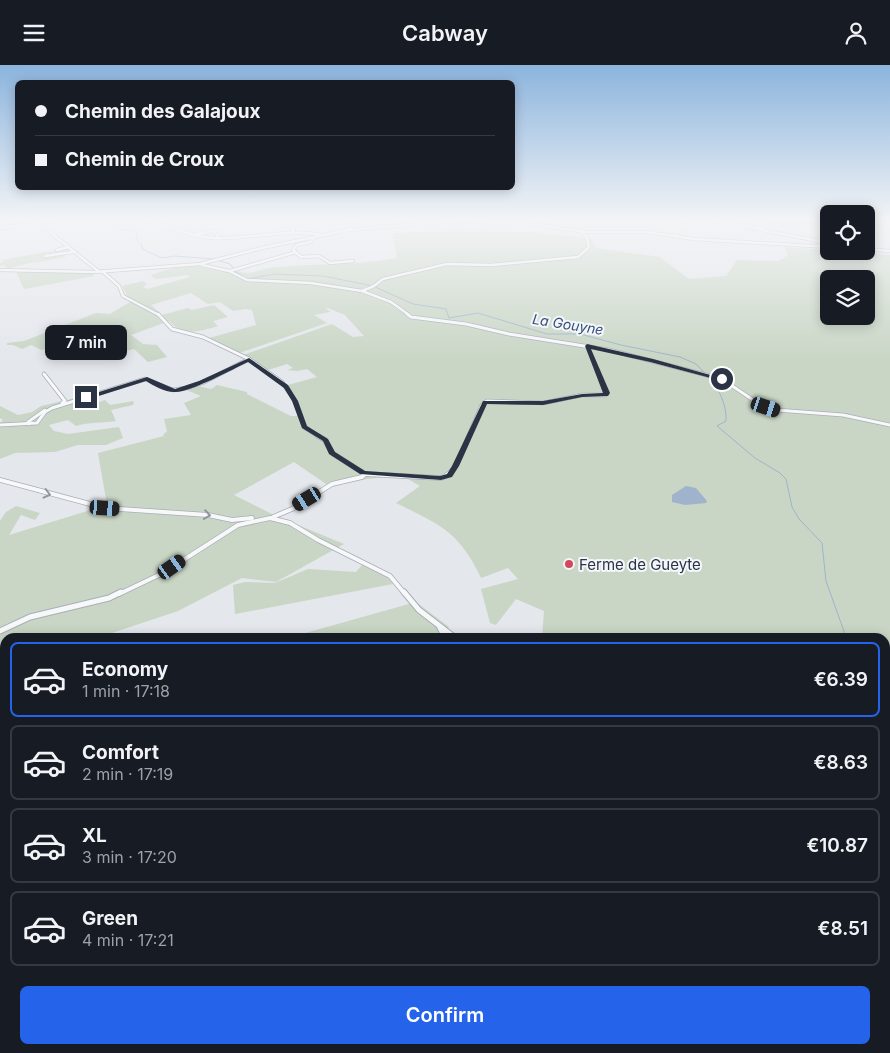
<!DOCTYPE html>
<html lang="en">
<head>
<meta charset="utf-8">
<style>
	:root { --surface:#171b24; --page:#242831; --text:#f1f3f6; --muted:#9ea1a6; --line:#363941; --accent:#2563eb }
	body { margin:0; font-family:Inter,sans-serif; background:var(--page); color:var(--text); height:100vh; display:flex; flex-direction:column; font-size:19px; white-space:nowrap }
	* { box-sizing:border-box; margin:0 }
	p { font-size:16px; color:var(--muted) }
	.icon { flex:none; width:28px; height:28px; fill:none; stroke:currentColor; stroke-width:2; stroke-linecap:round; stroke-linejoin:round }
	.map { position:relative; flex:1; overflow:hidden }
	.side { position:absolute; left:0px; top:568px; width:890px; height:421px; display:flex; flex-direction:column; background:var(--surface); border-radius:15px 15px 0 0; box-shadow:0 2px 12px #0003 }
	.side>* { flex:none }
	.banner { position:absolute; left:15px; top:15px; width:500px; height:110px; border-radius:8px; box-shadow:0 2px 12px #0003; display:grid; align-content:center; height:110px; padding:0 20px; background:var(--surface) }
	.fabs { position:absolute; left:820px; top:140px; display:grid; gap:10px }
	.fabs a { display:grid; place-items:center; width:55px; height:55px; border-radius:8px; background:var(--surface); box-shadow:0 2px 12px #0003; font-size:25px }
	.end { position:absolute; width:22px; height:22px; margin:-11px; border:6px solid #2b3445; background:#fff; box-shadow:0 0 0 2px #fff }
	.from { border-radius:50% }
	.bubble { position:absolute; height:35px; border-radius:8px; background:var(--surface); box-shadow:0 2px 12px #0003; font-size:16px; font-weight:600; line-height:35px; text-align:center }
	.car { position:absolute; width:15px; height:30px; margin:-15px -8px; border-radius:6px; box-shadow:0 0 4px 1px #0007; background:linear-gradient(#222 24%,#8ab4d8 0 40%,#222 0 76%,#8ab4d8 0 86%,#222 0) }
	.banner b { display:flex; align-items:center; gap:18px; height:48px; font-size:19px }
	.banner b+b { border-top:1px solid var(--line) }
	.banner i { width:12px; height:12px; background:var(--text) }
	ul { padding:9px 0 0; list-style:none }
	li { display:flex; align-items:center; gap:15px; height:75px; margin:0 10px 8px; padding:0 10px; border:2px solid var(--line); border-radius:8px }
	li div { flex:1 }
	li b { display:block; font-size:19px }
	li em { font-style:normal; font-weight:600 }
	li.active { border-color:var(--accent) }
	li>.icon { width:45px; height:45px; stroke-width:1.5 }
	.cta { display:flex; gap:10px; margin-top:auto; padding:10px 20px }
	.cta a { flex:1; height:58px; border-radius:8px; background:var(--accent); color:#fff; font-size:20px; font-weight:600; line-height:58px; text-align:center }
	header { display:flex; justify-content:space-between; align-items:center; height:65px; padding:0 20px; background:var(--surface); font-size:22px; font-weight:600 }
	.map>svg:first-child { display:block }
</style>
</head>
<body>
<header><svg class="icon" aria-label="menu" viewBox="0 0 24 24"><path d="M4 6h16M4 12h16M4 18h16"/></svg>Cabway<svg class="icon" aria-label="person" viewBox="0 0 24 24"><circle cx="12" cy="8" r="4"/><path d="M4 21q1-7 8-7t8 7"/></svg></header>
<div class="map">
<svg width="890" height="988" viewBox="0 0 890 988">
	<rect width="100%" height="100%" fill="#e4e7ec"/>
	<g fill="#c9d6c5" fill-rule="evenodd">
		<polygon points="753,155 813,155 818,160 787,163"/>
		<path d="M451,166L531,167L591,173L596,183L660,192L689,214L726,211L737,195L779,196L788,190L785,182L890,190V988H443L456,984H885V572H542L544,546L516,534L496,560L490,558L481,524L518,514L508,503L481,513C459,466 440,460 396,438L420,421L401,410L326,419L294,397L234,430L274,450L344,479L276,517L242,513L178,546L100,572H5V984H428V988H0V456L6,447L16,441L40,448L35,455L21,450L9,470L107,440L98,388L164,371L163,370L167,366L164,354L191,350L184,338L201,331L184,324L194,320L211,324L217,320L247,327V329L291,351H302L288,320L317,312L307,304L297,306L287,305L293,303L287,299L268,305L243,290L332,259L353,272L364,271L345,250L325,242L330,247L314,250L327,258L239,288L209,273L256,260L252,245L245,244L233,246L220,237L208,239L191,228L151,240L162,250L188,243L192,245L214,240L228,252L213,256L218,261C200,266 183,272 169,256L131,270L143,279L157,280L167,292L148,297L134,284C114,289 89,292 71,281L96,276L91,272L66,270L60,280L42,285L31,280L22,284L13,280H7V278L24,276L96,248L110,249L130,237L122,221L143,216L147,219L143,222L147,224L190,212L187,210L157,214L152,212L151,210C163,205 188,198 200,200C213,203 226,210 239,206C249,211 258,205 269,203C312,198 353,201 397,193L392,168ZM829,214H866V251H829Z"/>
		<polygon points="67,183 72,188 64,190 66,192 34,198 33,197 7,204 4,200 0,201 0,198 3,197 2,195"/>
		<polygon points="16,207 94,208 94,211 24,224"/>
		<path d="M84,331L90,340L105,335L110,340L134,336L133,340L111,345L116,356C103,358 89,357 76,361L68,355L49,360L54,366L68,369L119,362L123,373L106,380H78L55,387L15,388L0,394V358L3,355L0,353V341L18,350L32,347L41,341Z"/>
		<polygon points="362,500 388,513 393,519 235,549 233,520 245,517 275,518 308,504 356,507"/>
		<polygon points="416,537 449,562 429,572 291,572"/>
	</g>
	<polygon fill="#9fb4cc" points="686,421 696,423 707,436 706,438 685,440 672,437 672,430"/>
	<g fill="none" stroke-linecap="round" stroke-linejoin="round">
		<g stroke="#9fb4cc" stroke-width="1">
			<polyline points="107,155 113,156 113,160 121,165 135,165 138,170 136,174 142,180 142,184 162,193 175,191 213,194"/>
			<polyline points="217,195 230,199 236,207 247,214 275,209 323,211 373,221 413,239 446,244 449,253 478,248 547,269 580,269 621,280 680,292 696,299 705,308"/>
			<path d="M708,312C719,322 727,341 726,356L717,361L755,393L780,408L786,414L792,442L799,454L822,478L826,516L846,572"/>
			<polyline points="885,625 890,628"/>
		</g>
		<g stroke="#a9aeb7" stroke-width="4">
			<g id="minor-far4">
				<polyline points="35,155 98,206"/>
				<path d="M145,155C167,161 189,171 212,173C249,175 285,163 323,170"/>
				<polyline points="711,155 829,178"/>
				<polyline points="749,155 764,165"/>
				<polyline points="288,161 294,164 292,168"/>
				<polyline points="0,163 60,155"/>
				<polyline points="348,165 351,158 357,155"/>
				<polyline points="197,169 214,166 219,173"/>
				<polyline points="676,171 686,155"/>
				<polyline points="313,173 311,177 297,180 293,185 301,192 319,191 330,198 353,196"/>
				<polyline points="866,184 890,186"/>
				<polyline points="57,185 68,182"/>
				<polyline points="45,191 73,187"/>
				<polyline points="202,200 229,206 247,215 311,218 362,226 391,237 409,250"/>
				<polyline points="0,205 95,207 200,199 262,183 348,165 456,156 539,160 586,167 647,167 694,174 829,182"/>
				<polyline points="102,206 119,221 123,231 159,250"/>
				<polyline points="230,206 296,187"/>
				<polyline points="362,226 374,221 383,214 447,199 491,200 578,192 589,182 587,173 581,166"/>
			</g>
		</g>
		<g stroke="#a9aeb7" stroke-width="4.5">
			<g id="minor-far3">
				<polyline points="158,249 172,264 203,272 249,294 282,317 295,336 304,362 320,372"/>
				<polyline points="407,249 411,252 466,259 509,269 609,285 722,314 756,337 776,345 843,350 890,360"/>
				<polyline points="44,309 65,336 62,338"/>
				<polyline points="29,359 28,357 45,345"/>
				<polyline points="0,360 37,358 45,347 52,343 145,314 173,325 186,323 204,317 249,294"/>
				<polyline points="468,372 482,340 487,336 543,338 582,330 605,330 605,324 587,281"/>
			</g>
		</g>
		<g stroke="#a9aeb7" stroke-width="5.5">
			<g id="minor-far2">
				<polyline points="318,371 325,375 332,388 365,409"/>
				<path d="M365,409L441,413C458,407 462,386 469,371"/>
				<polyline points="0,415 105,443 208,450 232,455 252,453"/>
				<polyline points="273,452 292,444 332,419 362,412 365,409"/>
				<polyline points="119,529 163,508 238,460 270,453 290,458 318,475 390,511 405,529"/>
			</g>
		</g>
		<g stroke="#a9aeb7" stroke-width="7">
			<g id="minor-far1">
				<polyline points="404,527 419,545 454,572"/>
				<polyline points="440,563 445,572"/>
				<polyline points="0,566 30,552 109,533 121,527"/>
				<polyline points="885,671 890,673"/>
			</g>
		</g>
		<g stroke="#a9aeb7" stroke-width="9">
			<polyline id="minor" points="795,988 798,984"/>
		</g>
		<g stroke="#a3abb8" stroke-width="8">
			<g id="major-far1">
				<polyline points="0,633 5,646"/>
				<polyline points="0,643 5,654"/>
			</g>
		</g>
		<g stroke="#a3abb8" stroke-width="9">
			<polyline id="major" points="20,988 21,984"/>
		</g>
		<use href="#minor-far4" stroke="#f7f8fa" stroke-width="2.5"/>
		<use href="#minor-far3" stroke="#f7f8fa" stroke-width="3"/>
		<use href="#minor-far2" stroke="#f7f8fa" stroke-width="4"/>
		<use href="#minor-far1" stroke="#f7f8fa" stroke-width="5"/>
		<use href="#minor" stroke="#f7f8fa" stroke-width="7"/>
		<use href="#major-far1" stroke="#fff" stroke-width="6"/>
		<use href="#major" stroke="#fff" stroke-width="8"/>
	</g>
	<defs><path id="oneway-chevron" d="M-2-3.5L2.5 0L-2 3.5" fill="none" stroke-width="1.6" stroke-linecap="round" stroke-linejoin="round" transform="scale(1.25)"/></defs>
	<g stroke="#9196a0">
		<use href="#oneway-chevron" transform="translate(47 429) rotate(14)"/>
		<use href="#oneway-chevron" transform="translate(207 450) rotate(8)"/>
	</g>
	<linearGradient id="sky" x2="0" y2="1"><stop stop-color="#8bb4dd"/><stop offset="0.53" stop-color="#f3f4f6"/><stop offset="1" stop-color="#f3f4f6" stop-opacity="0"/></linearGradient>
	<rect width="890" height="293" fill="url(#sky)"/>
	<path fill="#2b3445" d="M587,279L653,294L725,314L722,316L650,297L591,284L610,328L608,331L582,332L543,340L487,339L459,401L452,412L441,415L360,409L329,389L323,376L302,363L292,336L284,323L248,297C233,304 191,327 176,327C166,328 154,321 146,316L89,334L83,332L147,312L175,324L199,316L249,293L288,320L298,336L307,361L328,374L335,387L365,406L440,411L447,409L452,401L483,336H543L582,329L603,328L585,281Z"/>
	<circle fill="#d1495b" stroke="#f4f6f9" stroke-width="2" cx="569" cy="499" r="5"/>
	<g text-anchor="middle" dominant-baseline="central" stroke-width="4" stroke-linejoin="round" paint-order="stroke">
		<g font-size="14" font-style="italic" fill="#34527a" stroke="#f4f6f9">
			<text transform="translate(568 259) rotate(9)">La Gouyne</text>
		</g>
		<g font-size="15" fill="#2b3445" stroke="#f4f6f9" text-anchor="start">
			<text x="579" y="499">Ferme de Gueyte</text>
		</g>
	</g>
</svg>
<div class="fabs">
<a><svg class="icon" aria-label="locate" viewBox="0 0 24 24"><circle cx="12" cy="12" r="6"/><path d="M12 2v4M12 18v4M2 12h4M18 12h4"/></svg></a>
<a><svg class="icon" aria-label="layers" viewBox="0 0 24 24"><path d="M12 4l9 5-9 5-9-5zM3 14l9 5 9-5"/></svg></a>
</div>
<i class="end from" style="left:722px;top:314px"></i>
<i class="end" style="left:86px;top:332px"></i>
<div class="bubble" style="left:45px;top:260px;width:82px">7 min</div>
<i class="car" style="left:766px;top:342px;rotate:108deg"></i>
<i class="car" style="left:307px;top:434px;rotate:239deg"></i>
<i class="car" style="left:105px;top:443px;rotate:94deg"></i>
<i class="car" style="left:172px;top:502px;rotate:55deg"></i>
<div class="banner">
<b><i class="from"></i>Chemin des Galajoux</b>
<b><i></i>Chemin de Croux</b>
</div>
<section class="side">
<ul>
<li class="active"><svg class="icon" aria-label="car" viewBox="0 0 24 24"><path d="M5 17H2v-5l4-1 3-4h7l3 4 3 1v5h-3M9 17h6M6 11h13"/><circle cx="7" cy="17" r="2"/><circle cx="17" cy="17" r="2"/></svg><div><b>Economy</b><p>1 min · 17:18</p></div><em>€6.39</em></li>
<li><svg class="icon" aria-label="car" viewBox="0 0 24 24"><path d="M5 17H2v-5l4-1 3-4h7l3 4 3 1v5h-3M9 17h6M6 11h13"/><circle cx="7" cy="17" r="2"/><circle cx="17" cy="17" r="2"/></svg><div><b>Comfort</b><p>2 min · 17:19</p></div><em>€8.63</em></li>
<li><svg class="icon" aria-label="car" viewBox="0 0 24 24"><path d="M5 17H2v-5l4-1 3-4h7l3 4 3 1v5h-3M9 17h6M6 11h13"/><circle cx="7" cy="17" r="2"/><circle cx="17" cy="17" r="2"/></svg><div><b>XL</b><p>3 min · 17:20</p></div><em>€10.87</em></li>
<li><svg class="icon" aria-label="car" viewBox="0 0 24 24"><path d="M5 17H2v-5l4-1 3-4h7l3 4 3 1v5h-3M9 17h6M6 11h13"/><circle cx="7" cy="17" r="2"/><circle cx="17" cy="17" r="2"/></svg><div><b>Green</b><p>4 min · 17:21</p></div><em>€8.51</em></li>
</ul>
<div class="cta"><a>Confirm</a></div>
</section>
</div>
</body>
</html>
